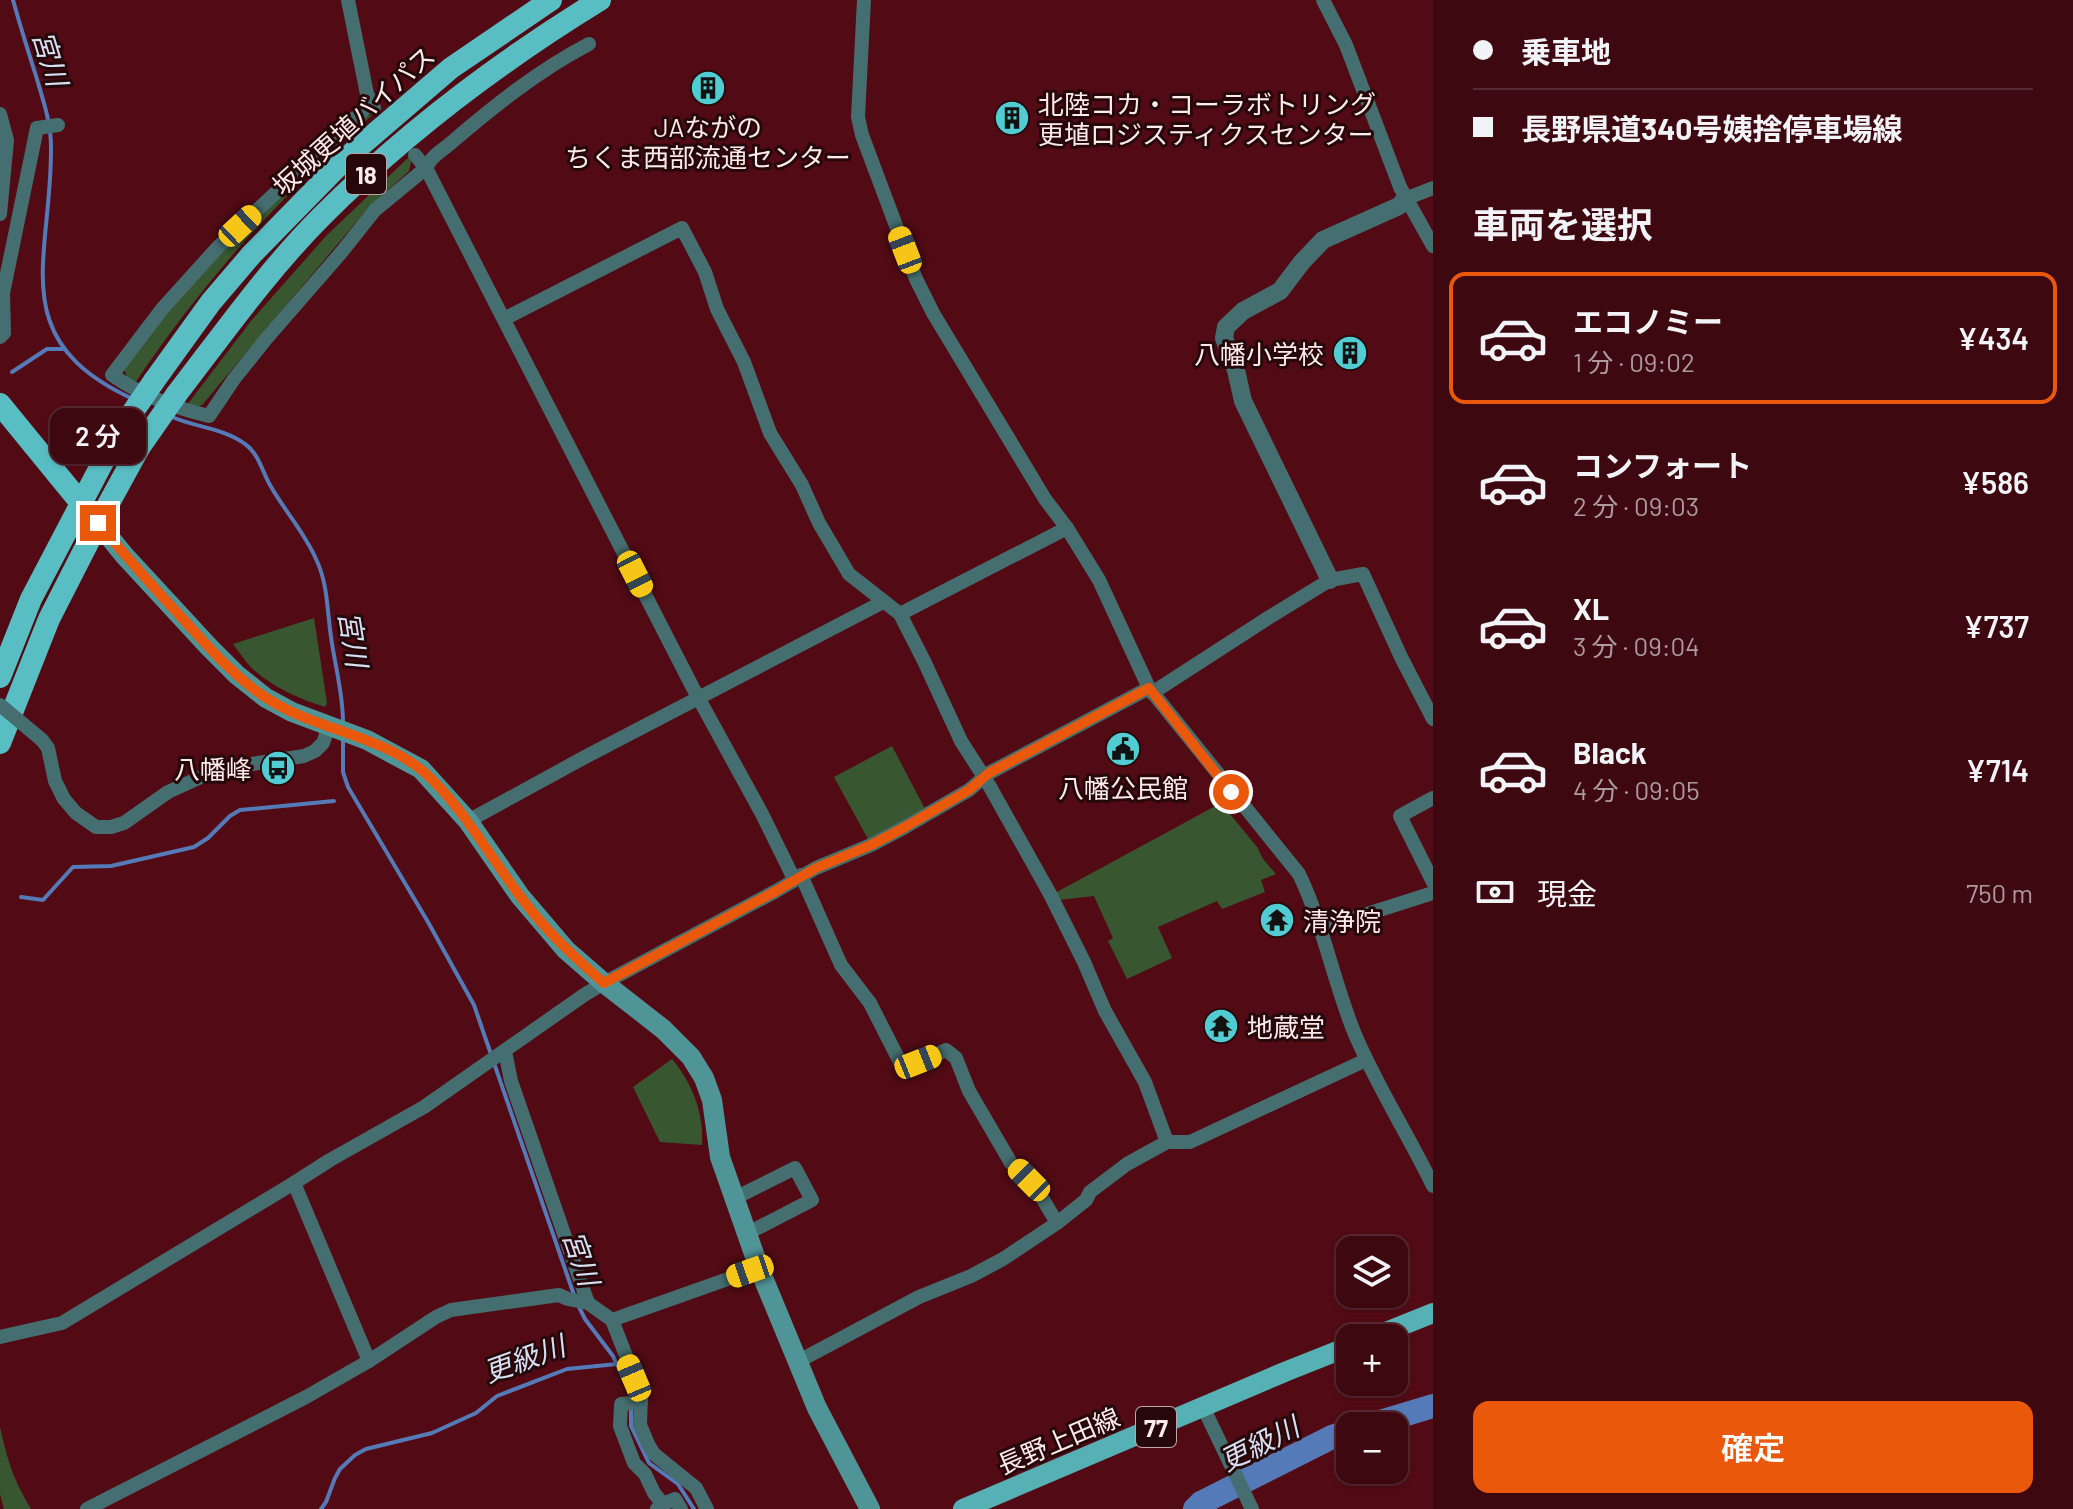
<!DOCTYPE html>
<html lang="ja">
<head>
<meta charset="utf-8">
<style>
	:root { --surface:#3e0810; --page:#49161e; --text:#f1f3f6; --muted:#ad9a9f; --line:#572930; --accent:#ea580c }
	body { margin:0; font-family:Barlow,"Noto Sans JP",sans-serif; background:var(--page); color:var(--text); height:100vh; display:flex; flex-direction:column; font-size:30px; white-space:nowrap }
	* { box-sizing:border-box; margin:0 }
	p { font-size:26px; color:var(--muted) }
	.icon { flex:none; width:44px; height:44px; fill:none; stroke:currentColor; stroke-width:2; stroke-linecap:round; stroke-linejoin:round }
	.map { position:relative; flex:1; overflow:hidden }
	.panel { display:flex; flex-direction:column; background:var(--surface); width:640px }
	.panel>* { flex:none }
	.top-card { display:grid; align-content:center; height:176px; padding:0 40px; background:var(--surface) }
	.tools { position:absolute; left:1336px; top:1236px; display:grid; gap:16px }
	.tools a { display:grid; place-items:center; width:72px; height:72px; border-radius:16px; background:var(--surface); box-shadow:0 2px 6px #0004,0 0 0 2px var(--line); font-size:40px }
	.end { position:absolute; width:36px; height:36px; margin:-18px; border:10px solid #ea580c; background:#fff; box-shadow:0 0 0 4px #fff }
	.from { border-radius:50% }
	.bubble { position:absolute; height:56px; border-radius:16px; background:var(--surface); box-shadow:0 2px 6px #0004,0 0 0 2px var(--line); font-size:26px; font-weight:600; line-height:56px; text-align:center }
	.car { position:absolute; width:24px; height:48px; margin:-24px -12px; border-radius:10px; box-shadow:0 0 6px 2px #0007; background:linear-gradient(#f5c518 24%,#345 0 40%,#f5c518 0 76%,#345 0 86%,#f5c518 0) }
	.top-card b { display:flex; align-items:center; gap:28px; height:76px; font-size:30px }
	.top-card b+b { border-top:2px solid var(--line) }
	.top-card i { width:20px; height:20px; background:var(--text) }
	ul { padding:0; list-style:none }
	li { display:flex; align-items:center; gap:24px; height:132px; margin:0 16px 12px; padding:0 24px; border:4px solid transparent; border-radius:16px }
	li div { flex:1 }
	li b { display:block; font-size:30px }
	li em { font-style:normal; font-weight:600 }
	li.current { border-color:var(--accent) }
	li>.icon { width:72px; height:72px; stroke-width:1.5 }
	h2 { padding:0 40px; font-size:36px; line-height:96px }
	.pay { display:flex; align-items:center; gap:20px; height:88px; padding:0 40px; font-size:30px }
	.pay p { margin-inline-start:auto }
	.button { display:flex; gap:16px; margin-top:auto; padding:16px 40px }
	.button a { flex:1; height:92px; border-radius:16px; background:var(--accent); color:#fff; font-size:32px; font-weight:600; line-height:92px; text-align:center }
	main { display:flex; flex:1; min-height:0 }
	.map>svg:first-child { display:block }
</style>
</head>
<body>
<main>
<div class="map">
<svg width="1433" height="1509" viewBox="0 0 1433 1509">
	<rect width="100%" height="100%" fill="#520b15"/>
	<g fill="#385731">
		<path d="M367,115H372C345,141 317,165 291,192C233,250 181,315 135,383L127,377L124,370L167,313L222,251Z"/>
		<polygon points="409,157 411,162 409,171 368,208 202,405 197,407 187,405 251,321 326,236"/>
		<path d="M314,618L327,703L325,707C300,699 274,688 254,670C246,663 240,653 233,644Z"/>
		<polygon points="892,746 925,809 868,839 834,777"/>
		<polygon points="1221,803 1257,847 1263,859 1276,874 1261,880 1265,892 1222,909 1217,901 1158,927 1172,958 1127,979 1108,941 1113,938 1094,896 1059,900 1055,893"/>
		<path d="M672,1059C692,1083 704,1113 702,1145L660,1142L633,1087Z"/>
		<path d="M0,1427C8,1462 13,1479 31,1509H4L0,1494Z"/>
	</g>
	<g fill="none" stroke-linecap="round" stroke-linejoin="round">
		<g stroke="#547ab7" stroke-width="4">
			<path d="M13,0C20,25 28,51 36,76C43,100 51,122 51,147C52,259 3,339 133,399"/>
			<polyline points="12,372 47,349 63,349"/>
			<path d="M170,416C193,427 224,428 245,444C259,454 262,471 270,485C284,510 305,533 316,559C328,584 327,610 331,637C335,666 343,693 343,722"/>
			<polyline points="343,739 343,772 348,787 428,922 474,1005 574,1295"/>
			<polyline points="21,897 43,900 73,867 111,866 194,847 208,838 230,816 240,810 334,801"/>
			<polyline points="577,1303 585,1319 613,1356 631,1394 631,1399"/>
			<polyline points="631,1408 631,1426 649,1463 678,1484 694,1509"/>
			<polyline points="321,1509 326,1502 335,1478 340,1469 355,1455 366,1449 432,1433 476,1413 497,1396 567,1369 617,1364"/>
		</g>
		<g stroke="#547ab7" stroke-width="24">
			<polyline points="1367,1426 1433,1406"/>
			<polyline points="1195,1509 1201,1503 1332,1437 1350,1431"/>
		</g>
		<g stroke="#456e70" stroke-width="14">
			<polyline points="348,0 367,94 374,108"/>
			<path d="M864,0L858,117L862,135L916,279L933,313L1045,499L1067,528L1099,580L1149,688L1299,874C1323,924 1333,980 1354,1032C1376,1085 1408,1134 1433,1186"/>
			<polyline points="1323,0 1346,45 1400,187 1433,246"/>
			<path d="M371,103L218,247L162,309L112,375C141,395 175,408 209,416L234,379L266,339L340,254L375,210L426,168C431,156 442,151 452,142C494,106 539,70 589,44"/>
			<polyline points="0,114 7,140 0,214"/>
			<polyline points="415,155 426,168 693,688 762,814 794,879"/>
			<polyline points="1405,199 1433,188"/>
			<polyline points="0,291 3,293 4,333 0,337"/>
			<polyline points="3,293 37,128 58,125"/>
			<polyline points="504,319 682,228 705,272 717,309 744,362 770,433 802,485 819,523 849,574 900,614 924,661 961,741 989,785 1050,894 1084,962 1105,1011 1145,1082 1167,1142"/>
			<polyline points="900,614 1067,528"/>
			<polyline points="1152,693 1268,618 1330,580 1363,574 1401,657 1433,719"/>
			<polyline points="42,740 48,748 55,781 64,799 76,813 96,827 111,827 124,823 168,792 201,777 245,765 304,756 315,751 323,743 329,726"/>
			<polyline points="1433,798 1400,816 1433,882"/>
			<polyline points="468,821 585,757 883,602"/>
			<path d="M801,875L841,965L870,1003L900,1062C915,1067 932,1056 946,1050L956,1058L969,1091L1011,1163L1038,1191L1057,1223"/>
			<polyline points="1320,929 1433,893"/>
			<polyline points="505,1051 511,1081 588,1303"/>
			<polyline points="294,1183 330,1160 424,1107 584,995 604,983 776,891 816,868 871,845 905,827 969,790 989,773 1149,688"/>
			<polyline points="733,1199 795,1168 812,1200 746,1234"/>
			<polyline points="612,1320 641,1394 640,1425 648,1444 654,1454 696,1488 707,1509"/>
			<polyline points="0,1337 62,1323 294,1183 369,1361 436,1317 451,1310 559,1295 568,1299 588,1303 612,1320 759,1268"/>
			<polyline points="797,1362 919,1297 971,1276 1003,1259 1057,1223 1086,1200 1090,1192 1127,1164 1167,1142 1190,1142 1366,1060"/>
			<polyline points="641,1402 621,1404 620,1426 634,1463 645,1474 654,1493 663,1504"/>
			<polyline points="1203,1407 1252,1509"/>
			<polyline points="87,1509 306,1397 369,1361"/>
			<polyline points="657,1509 663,1504 675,1499 681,1509"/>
		</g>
		<polyline stroke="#456e70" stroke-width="18" points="1330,580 1243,401 1236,370 1224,338 1226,327 1243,311 1280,291 1302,262 1323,240 1399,206 1405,199"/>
		<polyline stroke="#4f9497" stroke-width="20" points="98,523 124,555 209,647 237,675 266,698 292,712 367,740 421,769 468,821 520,896 566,950 604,983 663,1029 691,1057 704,1078 712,1100 720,1157 759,1268 817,1408 870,1509"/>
		<g stroke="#56b1b5" stroke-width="20">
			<polyline points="1371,1338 1433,1313"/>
			<polyline points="963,1509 1287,1371 1350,1346"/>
		</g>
		<g stroke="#58bec3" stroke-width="22">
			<polyline points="154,381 211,302 252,254 345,159 451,68 551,0"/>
			<path d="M176,395C223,334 268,270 322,216C406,132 499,62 600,0"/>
			<polyline points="0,404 89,513"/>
			<polyline points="0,677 31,599 117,435"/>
			<polyline points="0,743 49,619 98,523 139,448"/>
		</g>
		<polyline stroke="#456e70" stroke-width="14" points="0,705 42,740"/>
		<g stroke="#58bec3" stroke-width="22">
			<polyline points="117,435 154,381"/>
			<polyline points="139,448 176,395"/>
		</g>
	</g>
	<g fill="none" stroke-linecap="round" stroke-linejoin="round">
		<path stroke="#ea580c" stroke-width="10" d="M98,523C125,555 153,587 182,618C208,646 233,676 265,697C312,729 381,735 424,772C463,807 488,854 520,896C544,929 573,956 604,983L776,891L816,868L871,845L905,827L969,790L989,773L1149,688L1231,792"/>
	</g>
	<defs>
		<g id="building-disc" transform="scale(1.8)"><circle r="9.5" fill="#51ccd2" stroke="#26080a"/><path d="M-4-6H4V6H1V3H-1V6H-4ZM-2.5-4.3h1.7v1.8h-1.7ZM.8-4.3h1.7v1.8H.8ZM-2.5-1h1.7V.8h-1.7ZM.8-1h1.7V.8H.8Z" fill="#111"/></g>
		<g id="civic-disc" transform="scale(1.8)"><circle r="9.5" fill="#51ccd2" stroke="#26080a"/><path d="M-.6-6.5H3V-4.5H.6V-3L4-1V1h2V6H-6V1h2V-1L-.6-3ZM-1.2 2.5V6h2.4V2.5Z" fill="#111"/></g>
		<g id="bus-disc" transform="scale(1.8)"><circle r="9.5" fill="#51ccd2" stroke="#26080a"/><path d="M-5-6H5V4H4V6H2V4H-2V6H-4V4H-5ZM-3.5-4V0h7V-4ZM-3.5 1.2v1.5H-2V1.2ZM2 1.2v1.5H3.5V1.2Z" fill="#111"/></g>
		<g id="temple-disc" transform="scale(1.8)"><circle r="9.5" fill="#51ccd2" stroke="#26080a"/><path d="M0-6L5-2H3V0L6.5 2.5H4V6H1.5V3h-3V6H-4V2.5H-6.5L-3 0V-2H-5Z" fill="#111"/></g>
	</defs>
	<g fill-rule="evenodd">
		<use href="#building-disc" x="708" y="88"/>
		<use href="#building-disc" x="1012" y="118"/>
		<use href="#building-disc" x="1350" y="353"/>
		<use href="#civic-disc" x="1123" y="749"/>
		<use href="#bus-disc" x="278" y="768"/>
		<use href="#temple-disc" x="1277" y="920"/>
		<use href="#temple-disc" x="1221" y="1026"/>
	</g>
	<g text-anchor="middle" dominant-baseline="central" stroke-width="6" stroke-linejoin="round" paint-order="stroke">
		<g fill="#26080a" stroke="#bca6a7" stroke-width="2">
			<rect x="346" y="154" width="40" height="40" rx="6"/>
			<rect x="1136" y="1407" width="40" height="40" rx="6"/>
		</g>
		<g font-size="24" font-weight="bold" fill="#fdeaea">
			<text x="366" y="174">18</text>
			<text x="1156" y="1427">77</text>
		</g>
		<g font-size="26" fill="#fdeaea" stroke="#26080a" text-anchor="start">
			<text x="1038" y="103">北陸コカ・コーラボトリング<tspan x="1038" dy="30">更埴ロジスティクスセンター</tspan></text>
			<text x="708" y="126" text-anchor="middle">JAながの<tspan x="708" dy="30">ちくま西部流通センター</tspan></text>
			<text x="1324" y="353" text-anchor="end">八幡小学校</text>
			<text x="252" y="768" text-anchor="end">八幡峰</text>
			<text x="1123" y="787" text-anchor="middle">八幡公民館</text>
			<text x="1303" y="920">清浄院</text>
			<text x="1247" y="1026">地蔵堂</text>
		</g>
		<g font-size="26" fill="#fdeaea" stroke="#26080a">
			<text transform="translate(353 120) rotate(-42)">坂城更埴バイパス</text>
			<text transform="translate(1058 1440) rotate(-23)">長野上田線</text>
		</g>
		<g font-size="28" font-style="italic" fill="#d6e0f2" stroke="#26080a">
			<text transform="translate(51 58) rotate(73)">宮川</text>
			<text transform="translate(354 639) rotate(81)">宮川</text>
			<text transform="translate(582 1258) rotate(71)">宮川</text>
			<text transform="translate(524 1358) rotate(-20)">更級川</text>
			<text transform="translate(1259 1443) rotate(-27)">更級川</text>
		</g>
	</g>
</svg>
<div class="tools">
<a><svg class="icon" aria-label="layers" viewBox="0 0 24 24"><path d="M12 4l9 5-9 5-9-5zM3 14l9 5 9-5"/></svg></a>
<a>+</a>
<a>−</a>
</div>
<i class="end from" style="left:1231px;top:792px"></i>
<i class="end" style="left:98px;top:523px"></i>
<div class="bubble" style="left:50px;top:408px;width:96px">2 分</div>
<i class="car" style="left:240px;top:226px;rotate:47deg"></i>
<i class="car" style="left:905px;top:250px;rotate:339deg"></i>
<i class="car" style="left:635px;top:574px;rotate:153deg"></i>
<i class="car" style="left:918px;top:1062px;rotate:68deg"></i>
<i class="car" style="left:1029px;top:1180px;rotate:315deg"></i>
<i class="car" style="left:750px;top:1271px;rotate:251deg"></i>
<i class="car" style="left:634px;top:1378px;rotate:337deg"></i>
</div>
<section class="panel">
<div class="top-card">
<b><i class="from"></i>乗車地</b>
<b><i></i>長野県道340号姨捨停車場線</b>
</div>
<h2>車両を選択</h2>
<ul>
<li class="current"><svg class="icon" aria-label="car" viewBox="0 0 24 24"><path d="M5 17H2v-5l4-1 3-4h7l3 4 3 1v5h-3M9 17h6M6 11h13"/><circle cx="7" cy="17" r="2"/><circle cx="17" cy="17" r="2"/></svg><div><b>エコノミー</b><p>1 分 · 09:02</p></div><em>¥434</em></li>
<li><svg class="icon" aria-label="car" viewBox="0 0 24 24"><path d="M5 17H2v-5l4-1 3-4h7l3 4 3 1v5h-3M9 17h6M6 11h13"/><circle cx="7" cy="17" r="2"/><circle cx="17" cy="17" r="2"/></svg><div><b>コンフォート</b><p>2 分 · 09:03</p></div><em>¥586</em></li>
<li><svg class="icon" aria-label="car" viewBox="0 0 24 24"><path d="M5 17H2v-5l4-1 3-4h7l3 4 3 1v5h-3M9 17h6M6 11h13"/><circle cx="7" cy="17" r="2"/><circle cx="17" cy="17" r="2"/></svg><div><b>XL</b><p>3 分 · 09:04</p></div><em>¥737</em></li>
<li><svg class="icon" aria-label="car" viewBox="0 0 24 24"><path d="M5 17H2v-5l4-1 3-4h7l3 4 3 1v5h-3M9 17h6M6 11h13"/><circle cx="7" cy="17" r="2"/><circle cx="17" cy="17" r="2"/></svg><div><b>Black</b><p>4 分 · 09:05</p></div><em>¥714</em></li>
</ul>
<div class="pay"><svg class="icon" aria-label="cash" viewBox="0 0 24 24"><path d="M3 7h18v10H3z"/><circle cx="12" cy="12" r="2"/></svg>現金<p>750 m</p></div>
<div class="button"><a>確定</a></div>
</section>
</main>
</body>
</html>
